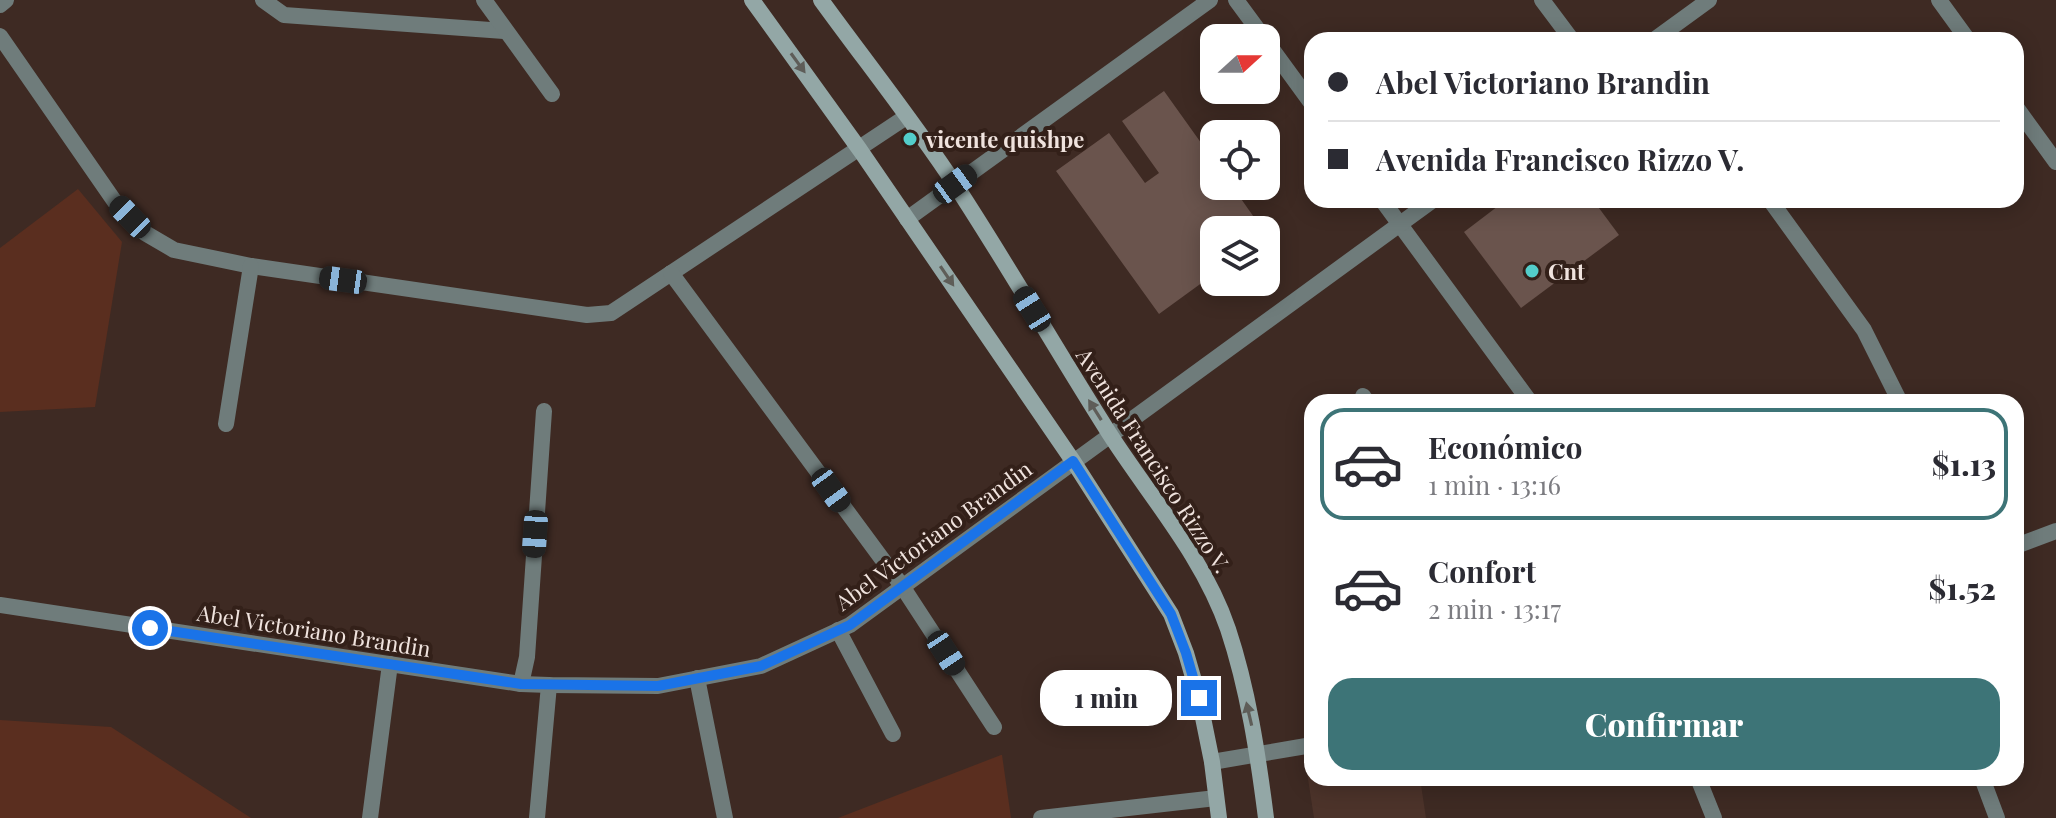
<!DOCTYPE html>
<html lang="es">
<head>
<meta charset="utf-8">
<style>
	:root { --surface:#fff; --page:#f7f7f7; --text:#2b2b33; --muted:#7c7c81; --line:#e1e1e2; --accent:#3d7477 }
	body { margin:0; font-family:"Playfair Display",serif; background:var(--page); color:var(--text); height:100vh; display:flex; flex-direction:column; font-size:30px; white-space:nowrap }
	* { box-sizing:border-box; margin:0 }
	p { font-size:26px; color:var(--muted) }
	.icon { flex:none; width:44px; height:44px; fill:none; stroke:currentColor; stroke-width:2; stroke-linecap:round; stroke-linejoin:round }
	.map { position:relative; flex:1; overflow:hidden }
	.drawer { position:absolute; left:1304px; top:394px; width:720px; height:392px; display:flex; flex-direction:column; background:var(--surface); border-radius:24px; box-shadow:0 4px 20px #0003 }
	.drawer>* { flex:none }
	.guide { position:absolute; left:1304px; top:32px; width:720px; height:176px; border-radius:24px; box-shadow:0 4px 20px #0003; display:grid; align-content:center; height:176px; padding:0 24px; background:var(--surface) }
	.needle { width:52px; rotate:69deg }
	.tools { position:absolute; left:1200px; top:24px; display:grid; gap:16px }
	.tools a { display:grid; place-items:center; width:80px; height:80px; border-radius:16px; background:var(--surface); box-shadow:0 4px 20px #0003; font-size:40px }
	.end { position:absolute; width:36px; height:36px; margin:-18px; border:10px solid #1a73e8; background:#fff; box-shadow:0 0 0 4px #fff }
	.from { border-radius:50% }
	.bubble { position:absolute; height:56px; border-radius:24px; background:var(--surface); box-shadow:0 4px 20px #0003; font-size:26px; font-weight:800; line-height:56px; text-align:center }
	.car { position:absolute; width:24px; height:48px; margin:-24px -12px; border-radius:10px; box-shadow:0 0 6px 2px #0007; background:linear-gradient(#222 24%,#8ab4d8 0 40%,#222 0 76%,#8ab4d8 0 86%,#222 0) }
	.guide b { display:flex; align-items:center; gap:28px; height:76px; font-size:30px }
	.guide b+b { border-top:2px solid var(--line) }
	.guide i { width:20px; height:20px; background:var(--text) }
	ul { padding:14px 0 0; list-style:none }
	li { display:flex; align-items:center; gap:24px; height:112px; margin:0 16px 12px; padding:0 8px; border:4px solid transparent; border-radius:24px }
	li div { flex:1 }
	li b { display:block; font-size:30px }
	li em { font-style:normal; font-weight:800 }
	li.active { border-color:var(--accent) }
	li>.icon { width:72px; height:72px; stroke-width:1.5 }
	.cta { display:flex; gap:16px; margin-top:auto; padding:16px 24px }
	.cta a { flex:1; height:92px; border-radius:24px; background:var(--accent); color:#fff; font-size:32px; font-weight:800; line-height:92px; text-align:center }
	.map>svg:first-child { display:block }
</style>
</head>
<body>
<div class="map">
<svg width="2056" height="818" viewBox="0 0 2056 818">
	<rect width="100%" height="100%" fill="#3e2a23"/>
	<polygon fill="#4c332a" points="1312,765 1312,778 1420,778 1426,818 1314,818 1306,766"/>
	<g fill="#5a2e1f">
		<polygon points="78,189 122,242 95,407 0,412 0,248"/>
		<polygon points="0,720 111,727 251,818 0,818"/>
		<polygon points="1002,755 1011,818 838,818 1001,755"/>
	</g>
	<g fill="#6a544d">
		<polygon points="1164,91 1214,161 1214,186 1232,186 1263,230 1214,230 1214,274 1159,314 1056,171 1109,133 1145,183 1159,173 1122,121"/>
		<polygon points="1506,200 1593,200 1619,235 1521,308 1464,232"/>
	</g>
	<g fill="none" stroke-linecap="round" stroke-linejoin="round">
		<g stroke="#6f7c7b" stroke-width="16">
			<polyline points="263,0 284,15 504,31"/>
			<polyline points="484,0 552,94"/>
			<polyline points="1236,0 1264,38"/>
			<polyline points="1542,0 1572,40"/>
			<polyline points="1939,0 1968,40"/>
			<polyline points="0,5 6,0"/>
			<polyline points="0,36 115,202 145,233 174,250 251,266 587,315 611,313 906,117"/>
			<polyline points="1654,40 1709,0"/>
			<polyline points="1266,41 1312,104"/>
			<polyline points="2016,107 2056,162"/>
			<polyline points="1382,200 1530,402"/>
			<polyline points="1770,200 1864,330 1900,402"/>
			<polyline points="907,219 1210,0"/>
			<polyline points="671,273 902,586 994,727"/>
			<polyline points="1363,396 1367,402"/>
			<polyline points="226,424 251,266"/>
			<polyline points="2016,546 2056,531"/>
			<polyline points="0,605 521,684 549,685 658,686 761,666 850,625 1433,200"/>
			<polyline points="838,630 893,734"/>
			<polyline points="697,678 725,818"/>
			<polyline points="521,684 527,657 544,411"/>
			<polyline points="1212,762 1312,745"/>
			<polyline points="1698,778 1714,818"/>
			<polyline points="1982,778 1997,818"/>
			<polyline points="370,818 390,664"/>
			<polyline points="537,818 549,685"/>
			<polyline points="1041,818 1216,798"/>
		</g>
		<g stroke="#93a7a6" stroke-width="16">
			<polyline points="752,0 860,150 1073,461 1171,614 1186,653 1199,698 1212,762 1219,818"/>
			<path d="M821,0C866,62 914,122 956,186C1009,267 1057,351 1109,433C1150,497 1203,556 1228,629C1248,689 1258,755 1266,818"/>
		</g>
	</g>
	<defs><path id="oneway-solid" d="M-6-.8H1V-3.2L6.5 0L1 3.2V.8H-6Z" transform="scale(2)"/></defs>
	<g fill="#5e5d58">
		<use href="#oneway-solid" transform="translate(798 63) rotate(54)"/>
		<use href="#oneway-solid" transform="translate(947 276) rotate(56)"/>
		<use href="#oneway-solid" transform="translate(1095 410) rotate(-122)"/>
		<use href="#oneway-solid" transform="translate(1249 714) rotate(-103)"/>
	</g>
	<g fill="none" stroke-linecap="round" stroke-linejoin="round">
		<polyline stroke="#1a73e8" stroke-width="10" points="150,628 521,684 658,686 761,666 850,625 1073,461 1171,614 1186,653 1199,698"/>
	</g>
	<g fill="#53cdca" stroke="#332019" stroke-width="3">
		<circle cx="910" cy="139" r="8"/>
		<circle cx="1532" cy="271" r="8"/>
	</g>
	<g text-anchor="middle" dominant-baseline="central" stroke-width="8" stroke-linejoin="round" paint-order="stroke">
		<g font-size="22" font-weight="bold" fill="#f0e3de" stroke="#332019" text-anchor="start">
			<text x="926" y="139">vicente quishpe</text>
			<text x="1548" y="271">Cnt</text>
		</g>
		<g font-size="22" fill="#f0e3de" stroke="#332019">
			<text transform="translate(1154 460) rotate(57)">Avenida Francisco Rizzo V.</text>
			<text transform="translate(933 535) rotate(-36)">Abel Victoriano Brandin</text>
			<text transform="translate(314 630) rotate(9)">Abel Victoriano Brandin</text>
		</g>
	</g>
</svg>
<div class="tools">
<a><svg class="needle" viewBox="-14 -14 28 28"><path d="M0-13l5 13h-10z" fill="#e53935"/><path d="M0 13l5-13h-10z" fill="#7c7c81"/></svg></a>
<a><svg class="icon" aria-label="locate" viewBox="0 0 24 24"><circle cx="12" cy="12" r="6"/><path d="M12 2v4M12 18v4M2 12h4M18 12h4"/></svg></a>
<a><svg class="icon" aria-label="layers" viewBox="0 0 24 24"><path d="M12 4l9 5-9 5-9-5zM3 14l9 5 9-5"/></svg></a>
</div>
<i class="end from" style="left:150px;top:628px"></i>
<i class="end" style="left:1199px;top:698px"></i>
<div class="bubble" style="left:1040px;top:670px;width:132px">1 min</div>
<i class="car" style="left:955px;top:184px;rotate:54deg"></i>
<i class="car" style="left:130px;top:217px;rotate:316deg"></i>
<i class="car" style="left:343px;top:280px;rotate:278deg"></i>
<i class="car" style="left:1032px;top:309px;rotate:328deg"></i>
<i class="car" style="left:831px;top:490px;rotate:144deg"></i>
<i class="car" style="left:535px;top:534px;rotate:184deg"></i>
<i class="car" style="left:946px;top:653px;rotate:147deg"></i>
<div class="guide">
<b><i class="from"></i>Abel Victoriano Brandin</b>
<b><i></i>Avenida Francisco Rizzo V.</b>
</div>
<section class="drawer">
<ul>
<li class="active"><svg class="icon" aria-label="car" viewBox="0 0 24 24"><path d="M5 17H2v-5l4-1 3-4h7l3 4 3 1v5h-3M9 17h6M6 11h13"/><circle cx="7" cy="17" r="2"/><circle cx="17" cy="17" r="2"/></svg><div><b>Económico</b><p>1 min · 13:16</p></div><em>$1.13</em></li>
<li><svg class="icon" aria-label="car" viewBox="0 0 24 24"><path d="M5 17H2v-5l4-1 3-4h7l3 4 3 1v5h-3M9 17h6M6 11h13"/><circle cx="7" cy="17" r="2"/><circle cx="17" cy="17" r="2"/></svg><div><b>Confort</b><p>2 min · 13:17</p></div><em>$1.52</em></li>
</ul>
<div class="cta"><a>Confirmar</a></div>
</section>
</div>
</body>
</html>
